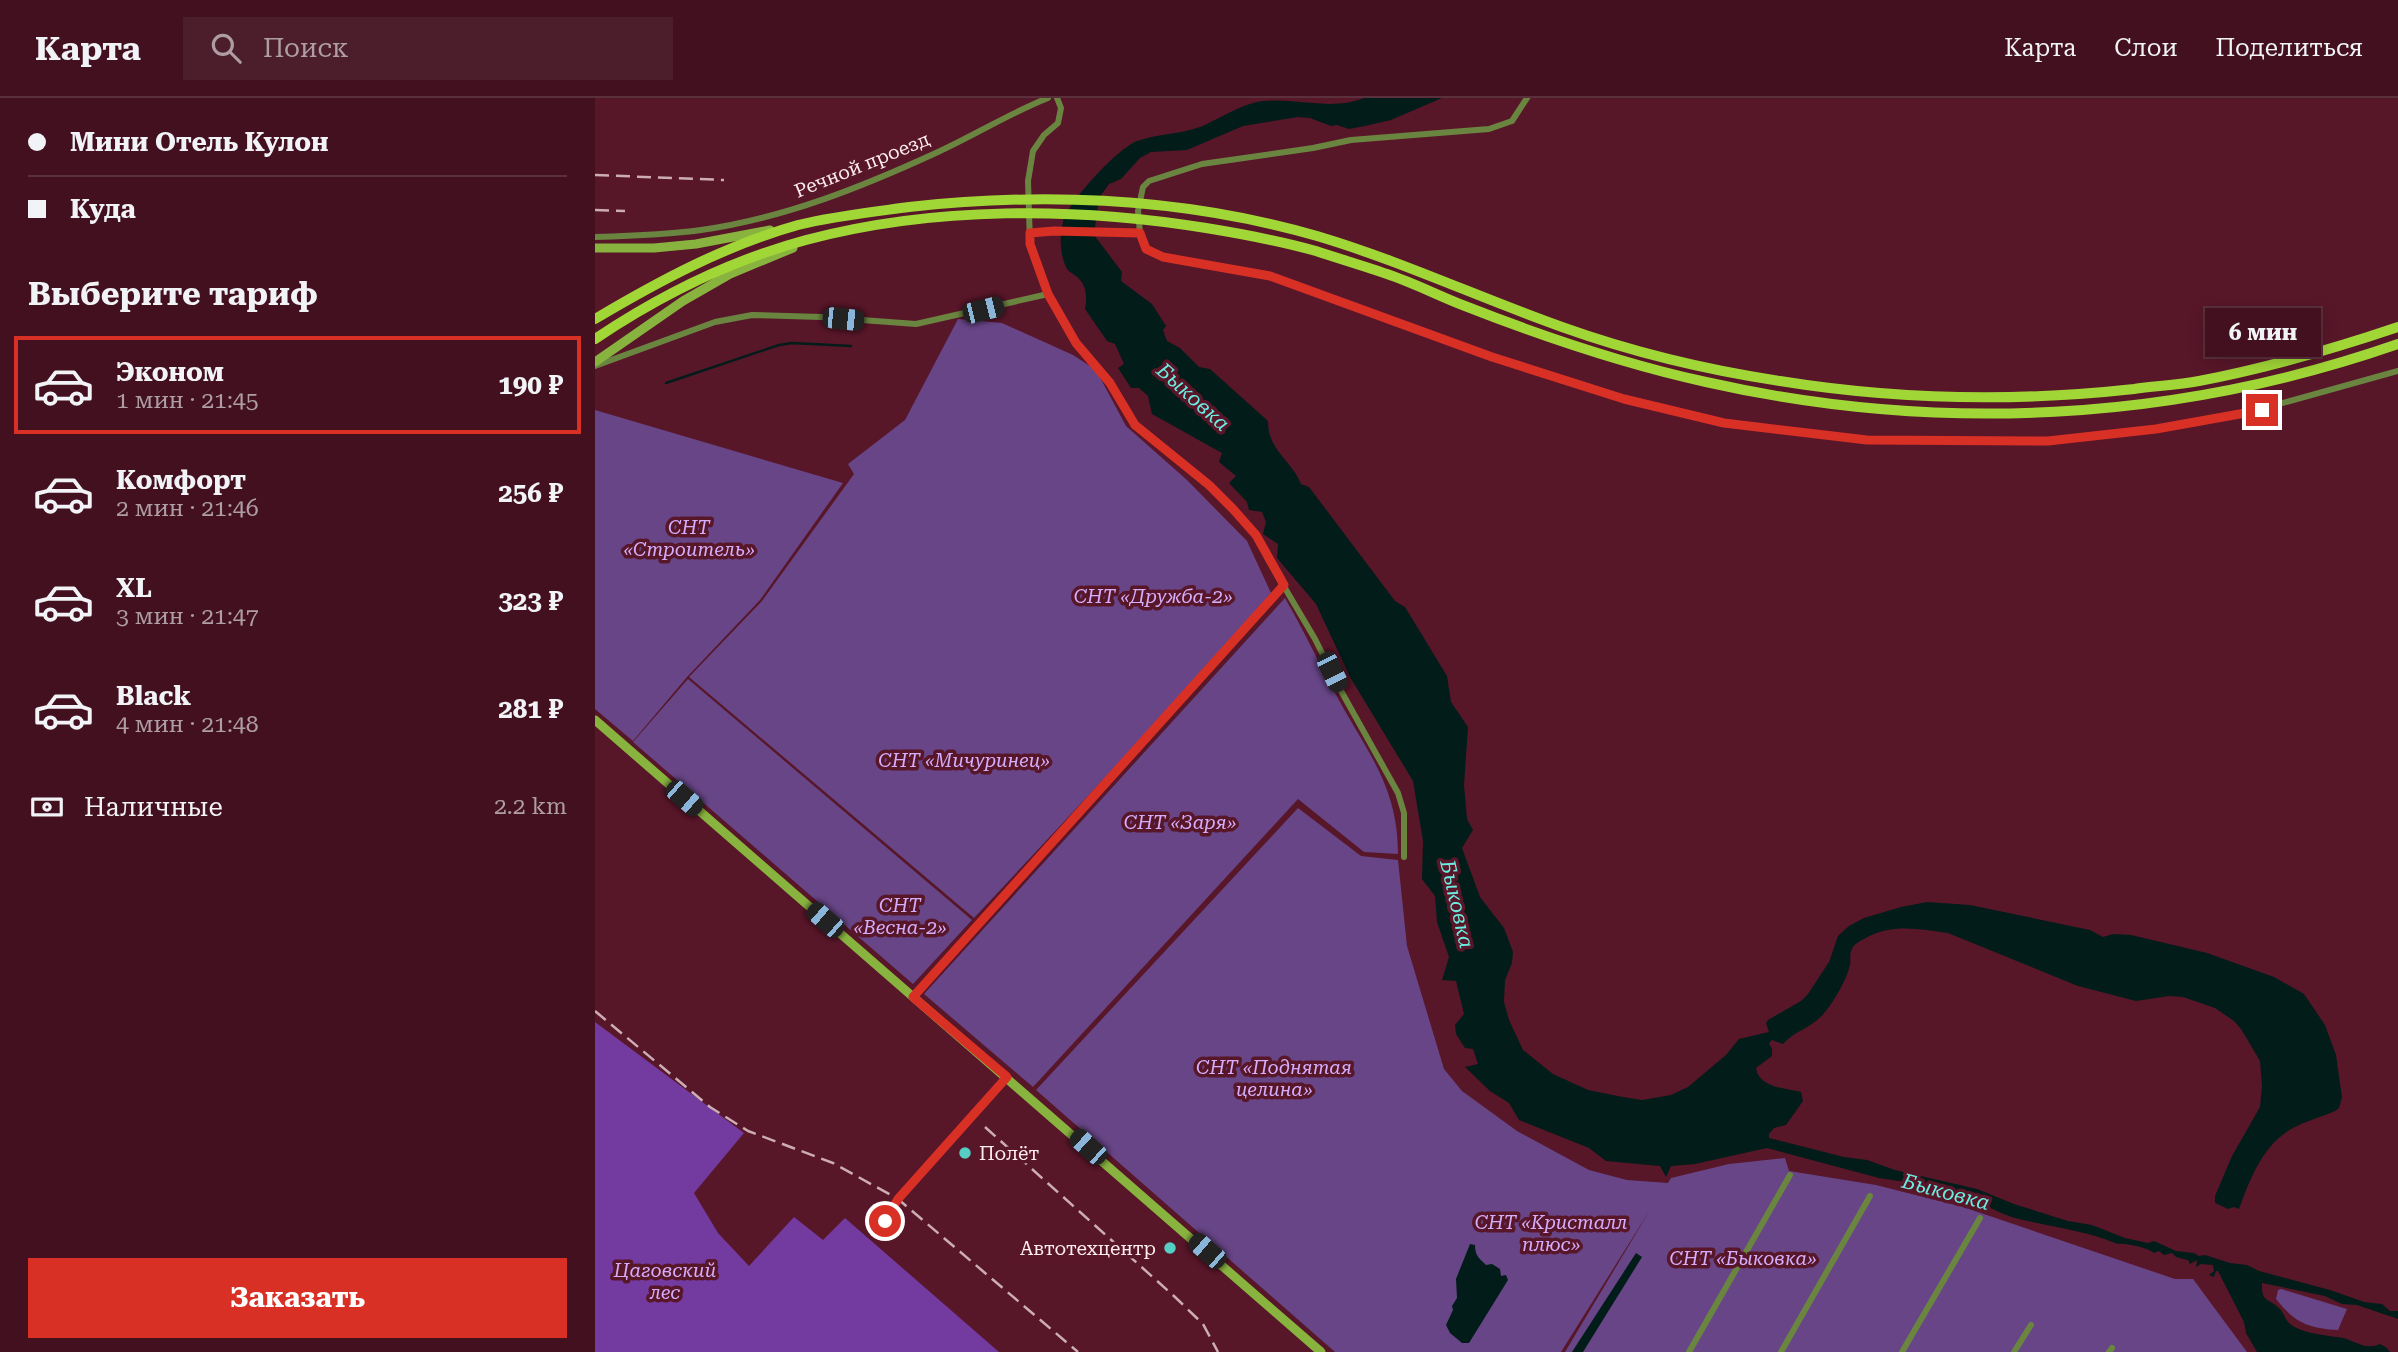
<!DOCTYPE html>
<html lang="ru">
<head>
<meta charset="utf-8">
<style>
	:root { --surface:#42101f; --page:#4c1e2c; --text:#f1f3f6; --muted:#ae9da4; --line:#5a303d; --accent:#d93025 }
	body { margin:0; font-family:"Roboto Serif",serif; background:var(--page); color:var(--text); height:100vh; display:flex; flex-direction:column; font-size:26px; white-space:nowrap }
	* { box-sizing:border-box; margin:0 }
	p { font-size:23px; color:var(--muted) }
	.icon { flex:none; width:38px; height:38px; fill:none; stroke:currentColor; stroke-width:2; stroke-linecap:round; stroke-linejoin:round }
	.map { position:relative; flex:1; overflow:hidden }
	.details { display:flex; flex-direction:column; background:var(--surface); width:595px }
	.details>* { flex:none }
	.top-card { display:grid; align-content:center; height:154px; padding:0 28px; background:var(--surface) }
	.end { position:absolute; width:32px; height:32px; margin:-16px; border:9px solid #d93025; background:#fff; box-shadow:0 0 0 4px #fff }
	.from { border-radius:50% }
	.bubble { position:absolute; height:49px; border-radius:0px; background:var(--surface); box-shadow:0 4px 18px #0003,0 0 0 2px var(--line); font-size:23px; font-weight:700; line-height:49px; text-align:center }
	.car { position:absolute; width:21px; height:42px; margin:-21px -10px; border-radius:9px; box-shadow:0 0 5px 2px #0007; background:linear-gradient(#222 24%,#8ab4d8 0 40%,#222 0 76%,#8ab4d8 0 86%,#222 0) }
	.top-card b { display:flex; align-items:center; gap:24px; height:66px; font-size:26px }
	.top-card b+b { border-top:2px solid var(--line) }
	.top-card i { width:18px; height:18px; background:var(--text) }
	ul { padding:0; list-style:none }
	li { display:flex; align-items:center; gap:21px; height:98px; margin:0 14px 10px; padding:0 14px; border:4px solid transparent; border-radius:0px }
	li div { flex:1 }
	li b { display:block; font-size:26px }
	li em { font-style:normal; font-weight:700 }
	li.current { border-color:var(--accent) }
	li>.icon { width:63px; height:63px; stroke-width:1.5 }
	h2 { padding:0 28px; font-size:32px; line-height:84px }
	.pay { display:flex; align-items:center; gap:18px; height:77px; padding:0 28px; font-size:26px }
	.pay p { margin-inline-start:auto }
	.cta { display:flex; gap:14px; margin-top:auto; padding:14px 28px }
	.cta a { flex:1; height:80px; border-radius:0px; background:var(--accent); color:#fff; font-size:28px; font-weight:700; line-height:80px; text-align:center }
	header { display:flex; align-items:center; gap:42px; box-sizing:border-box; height:98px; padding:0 35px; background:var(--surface); border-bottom:2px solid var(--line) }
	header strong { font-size:33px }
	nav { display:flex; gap:38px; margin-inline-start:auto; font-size:24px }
	.search { width:490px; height:63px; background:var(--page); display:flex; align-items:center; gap:18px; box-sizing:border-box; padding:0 24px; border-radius:0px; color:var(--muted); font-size:26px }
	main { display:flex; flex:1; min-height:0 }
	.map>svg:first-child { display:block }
</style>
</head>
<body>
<header>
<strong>Карта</strong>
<div class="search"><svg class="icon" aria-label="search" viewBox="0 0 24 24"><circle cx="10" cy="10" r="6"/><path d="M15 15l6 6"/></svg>Поиск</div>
<nav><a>Карта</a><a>Слои</a><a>Поделиться</a></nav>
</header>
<main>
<section class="details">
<div class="top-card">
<b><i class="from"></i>Мини Отель Кулон</b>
<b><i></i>Куда</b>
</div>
<h2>Выберите тариф</h2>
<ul>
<li class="current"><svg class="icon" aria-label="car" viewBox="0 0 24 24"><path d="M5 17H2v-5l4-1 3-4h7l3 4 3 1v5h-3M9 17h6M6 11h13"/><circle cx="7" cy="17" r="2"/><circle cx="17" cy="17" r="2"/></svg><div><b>Эконом</b><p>1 мин · 21:45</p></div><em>190 ₽</em></li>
<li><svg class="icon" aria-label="car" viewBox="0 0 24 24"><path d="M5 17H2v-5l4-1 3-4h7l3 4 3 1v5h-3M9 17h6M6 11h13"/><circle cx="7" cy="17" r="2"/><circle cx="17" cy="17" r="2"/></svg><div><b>Комфорт</b><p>2 мин · 21:46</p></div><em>256 ₽</em></li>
<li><svg class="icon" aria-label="car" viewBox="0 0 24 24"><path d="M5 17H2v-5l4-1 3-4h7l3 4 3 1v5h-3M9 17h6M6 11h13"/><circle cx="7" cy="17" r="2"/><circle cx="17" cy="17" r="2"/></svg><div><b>XL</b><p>3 мин · 21:47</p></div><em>323 ₽</em></li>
<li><svg class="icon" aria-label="car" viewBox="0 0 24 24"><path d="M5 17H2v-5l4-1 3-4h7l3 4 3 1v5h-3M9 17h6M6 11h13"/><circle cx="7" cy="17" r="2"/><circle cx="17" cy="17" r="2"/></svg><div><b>Black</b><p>4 мин · 21:48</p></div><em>281 ₽</em></li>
</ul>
<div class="pay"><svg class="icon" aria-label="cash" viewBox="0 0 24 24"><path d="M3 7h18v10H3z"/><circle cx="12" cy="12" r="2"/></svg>Наличные<p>2.2 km</p></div>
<div class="cta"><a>Заказать</a></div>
</section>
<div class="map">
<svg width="1803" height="1254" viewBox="0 0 1803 1254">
	<rect width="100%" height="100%" fill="#581629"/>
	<g fill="#674586">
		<polygon points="363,221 407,225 478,257 501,272 531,328 592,382 652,443 676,495 578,607 379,820 94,579 167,503 259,376 253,366 310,322"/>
		<polygon points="0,312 248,385 165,502 92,579 38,643 0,611"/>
		<path d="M690,500C708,531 723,563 740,595C771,653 803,687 803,756L769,754L703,701L438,989L329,896Z"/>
		<polygon points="93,581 377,822 318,886 38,644"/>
		<polygon points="703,710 766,758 803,762 812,848 849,971 867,993 922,1033 994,1072 1032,1082 1073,1085 1076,1080 1134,1066 1190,1060 1194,1073 1281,1087 1368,1109 1580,1181 1598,1181 1652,1254 970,1254 1055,1112 966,1254 740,1254 441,992"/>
		<path d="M1686,1191L1752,1211L1743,1232C1713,1230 1700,1225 1681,1201L1683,1192Z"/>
	</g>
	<polygon fill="#733aa0" points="0,924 149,1035 99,1095 123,1135 154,1168 199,1119 228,1142 250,1120 404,1254 0,1254"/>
	<g fill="#021c19">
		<path d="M769,0H847L796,22L770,28L754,31L742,27L736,28L715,20L703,19L648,28L592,52L556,54L545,60L526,81L514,86L504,100L499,137L527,174L526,183L557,206L571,228L568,232L572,243L585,250L604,269L615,271L673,323C673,353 696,361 706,386L714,389L800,503L810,509L852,578L856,604L873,629L869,687L872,721L878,732L867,750L885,799L909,830L918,854L917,865L910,882L909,904L914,922L928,952L958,976L993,992L1028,999L1047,1002L1076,997L1093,989L1131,957L1144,941L1174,934L1171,925L1173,922L1206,903L1213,896L1234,864L1243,838L1254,828L1269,820L1306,809L1332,804L1375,807L1495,832L1508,839L1518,836L1536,837L1612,855L1679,879L1709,896L1730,927L1741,957L1747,999L1744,1010L1740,1013C1726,1019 1711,1023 1698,1030C1668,1046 1655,1081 1644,1111L1639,1109L1633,1111L1620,1105V1098L1637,1058L1665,1009L1667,988L1665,963L1646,931L1639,923L1620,910L1588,899L1574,898L1541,903L1483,888L1353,835C1325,831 1295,825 1269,841C1265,843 1259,846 1257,851C1254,856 1256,862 1255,867C1251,883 1240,901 1230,914C1218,930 1200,932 1188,946L1177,942L1174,945L1177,951V958L1161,970C1164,990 1190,990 1206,994L1208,1003L1191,1027L1179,1030L1174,1036V1040L1249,1059L1272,1062L1300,1072L1382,1091L1419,1106L1473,1123L1497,1127L1530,1140L1553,1145L1559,1143L1581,1153L1599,1155L1604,1158L1610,1157L1635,1165L1652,1167L1664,1173L1735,1192L1769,1204L1787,1206L1795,1213H1803V1221L1762,1207L1747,1206L1730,1198L1667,1185C1666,1205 1674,1200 1684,1210C1688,1214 1690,1220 1693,1224C1704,1235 1725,1236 1740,1239C1756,1238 1767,1254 1785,1246L1792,1250L1795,1254H1662L1651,1235L1649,1224L1623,1173H1621L1619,1179L1614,1177L1619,1173L1618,1167L1606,1166L1601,1169L1602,1162L1595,1166L1593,1162L1581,1159L1577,1155L1569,1157L1564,1153L1559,1155C1553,1150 1531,1145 1523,1146C1493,1133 1458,1129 1424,1121C1402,1116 1382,1099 1358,1100L1355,1096C1347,1100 1333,1095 1328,1089L1322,1090L1310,1084L1284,1080L1172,1050L1100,1066L1076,1068L1071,1079L1065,1068L1011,1063L994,1050L924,1022L914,1005L895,993L870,969L883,966L878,951L870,950L861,936L860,927L869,916L861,883L847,882L854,859L842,824L840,798L827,781L828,743L818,683L755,579L721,506L682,460L683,446L668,436L671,424L667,414L654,412L652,404L634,385L641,378L624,364L627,355L557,316L553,298L544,290H536L523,270L529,266L520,246L512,243L490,211C492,201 492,189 484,181C481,177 475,175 472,171C465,158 464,138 468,124C473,104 523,50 542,43C563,36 585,36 605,29C625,21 647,5 669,3C703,0 737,13 769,0Z"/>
		<path d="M875,1146L880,1147C880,1158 884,1160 891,1167L897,1166L905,1171L906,1178L911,1177L913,1182L874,1245H867L855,1235L851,1227L858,1212L857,1208L862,1200L861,1181Z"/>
		<polygon points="1041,1155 1047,1159 988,1254 977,1254"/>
	</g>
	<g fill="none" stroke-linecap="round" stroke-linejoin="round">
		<polyline stroke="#021c19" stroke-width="2.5" points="71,285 184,247 197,245 256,248"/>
		<g stroke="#6a8540" stroke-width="6">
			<polyline points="462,0 466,10 463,25 449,37 438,53 433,83 435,145 453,196 481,245 515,285 540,327 614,387 661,437 674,463 720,541 745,591 803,695 809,715 809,759"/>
			<polyline points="932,0 917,23 894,31 756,42 718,50 607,66 554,83 548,89 543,113 545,135 551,151 568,159 675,178 897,259 1029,301 1129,325 1272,342 1453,343 1561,331 1666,311 1803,273"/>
			<polyline points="435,135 459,133 545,135"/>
			<path d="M0,139C36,138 71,137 106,132C190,120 267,89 343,54C380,37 415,15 453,0"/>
			<polyline points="0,268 120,224 157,217 226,219 321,226 453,196"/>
			<polyline points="318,899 689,487"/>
			<polyline points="290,1123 303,1101 412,979"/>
			<polyline points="1094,1254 1195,1077"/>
			<polyline points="1186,1254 1275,1098"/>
			<polyline points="1307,1254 1385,1120"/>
			<polyline points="1419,1254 1436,1227"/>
			<polyline points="1514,1254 1517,1250"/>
		</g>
		<g stroke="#89b33f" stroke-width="9">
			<polyline points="0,150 59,150 101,146 175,132"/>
			<polyline points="0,264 88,203 135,176 198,150"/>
			<polyline points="0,622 726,1254"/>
		</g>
		<g stroke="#a1d637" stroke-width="10">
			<path d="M0,221C64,183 131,147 203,127C239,118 277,114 314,109C450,94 590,100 722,138C806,163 885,200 967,229C1037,254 1112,272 1185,283C1303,302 1421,304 1539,291C1561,288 1583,287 1604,283C1672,270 1738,251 1803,229"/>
			<path d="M0,241C64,198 137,162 211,142C339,108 482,109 611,130C648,136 685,143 721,153C745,161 769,168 792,176C819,185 844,198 870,208C949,239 1029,266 1111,284C1342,336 1579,324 1803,246"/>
		</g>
		<g stroke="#cdadb4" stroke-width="2.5" stroke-dasharray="14 7" stroke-linecap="butt">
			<polyline points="0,77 129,82"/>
			<polyline points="0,112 30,113"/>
			<polyline points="0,913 115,1009 153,1033 238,1065 303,1101 483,1254"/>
			<polyline points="390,1029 580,1199 608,1226 623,1254"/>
		</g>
	</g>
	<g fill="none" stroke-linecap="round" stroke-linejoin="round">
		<polyline stroke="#d93025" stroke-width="9" points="290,1123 303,1101 412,979 318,899 689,487 661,437 638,411 614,387 540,327 515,285 481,245 453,196 435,146 435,135 459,133 545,135 551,151 568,159 675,178 897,259 1029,301 1129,325 1272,342 1453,343 1561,331 1667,312"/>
	</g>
	<g fill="#56cec3" stroke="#581629" stroke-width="2.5">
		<circle cx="370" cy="1055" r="7"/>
		<circle cx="575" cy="1150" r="7"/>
	</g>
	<g text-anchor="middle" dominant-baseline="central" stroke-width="7" stroke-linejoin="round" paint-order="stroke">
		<g font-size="19" fill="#feecef" stroke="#581629">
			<text transform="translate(267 67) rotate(-22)">Речной проезд</text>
		</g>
		<g font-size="19" font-style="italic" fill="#d4aefc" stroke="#581629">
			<text x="94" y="429">СНТ<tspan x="94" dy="22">«Строитель»</tspan></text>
			<text x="558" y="498">СНТ «Дружба-2»</text>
			<text x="369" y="662">СНТ «Мичуринец»</text>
			<text x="585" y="724">СНТ «Заря»</text>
			<text x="305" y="807">СНТ<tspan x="305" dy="22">«Весна-2»</tspan></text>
			<text x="679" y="969">СНТ «Поднятая<tspan x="679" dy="22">целина»</tspan></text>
			<text x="956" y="1124">СНТ «Кристалл<tspan x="956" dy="22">плюс»</tspan></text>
			<text x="1148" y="1160">СНТ «Быковка»</text>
			<text x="70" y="1172">Цаговский<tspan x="70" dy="22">лес</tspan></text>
		</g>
		<g font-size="19" fill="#feecef" stroke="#581629" text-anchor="start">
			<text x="384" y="1055">Полёт</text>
			<text x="561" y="1150" text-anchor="end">Автотехцентр</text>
		</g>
		<g font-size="21" font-style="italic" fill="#6cecdf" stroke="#581629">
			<text transform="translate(598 299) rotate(42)">Быковка</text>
			<text transform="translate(862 806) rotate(77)">Быковка</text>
			<text transform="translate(1351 1094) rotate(15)">Быковка</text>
		</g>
	</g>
</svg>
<i class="end from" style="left:290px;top:1123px"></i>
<i class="end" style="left:1667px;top:312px"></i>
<div class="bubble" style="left:1610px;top:210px;width:116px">6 мин</div>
<i class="car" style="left:388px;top:212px;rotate:76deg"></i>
<i class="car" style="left:248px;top:221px;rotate:96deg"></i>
<i class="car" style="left:737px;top:574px;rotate:154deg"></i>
<i class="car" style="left:89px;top:700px;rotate:131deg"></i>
<i class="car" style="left:230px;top:822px;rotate:311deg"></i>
<i class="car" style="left:493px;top:1049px;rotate:312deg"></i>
<i class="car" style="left:612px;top:1153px;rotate:311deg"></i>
</div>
</main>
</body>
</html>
